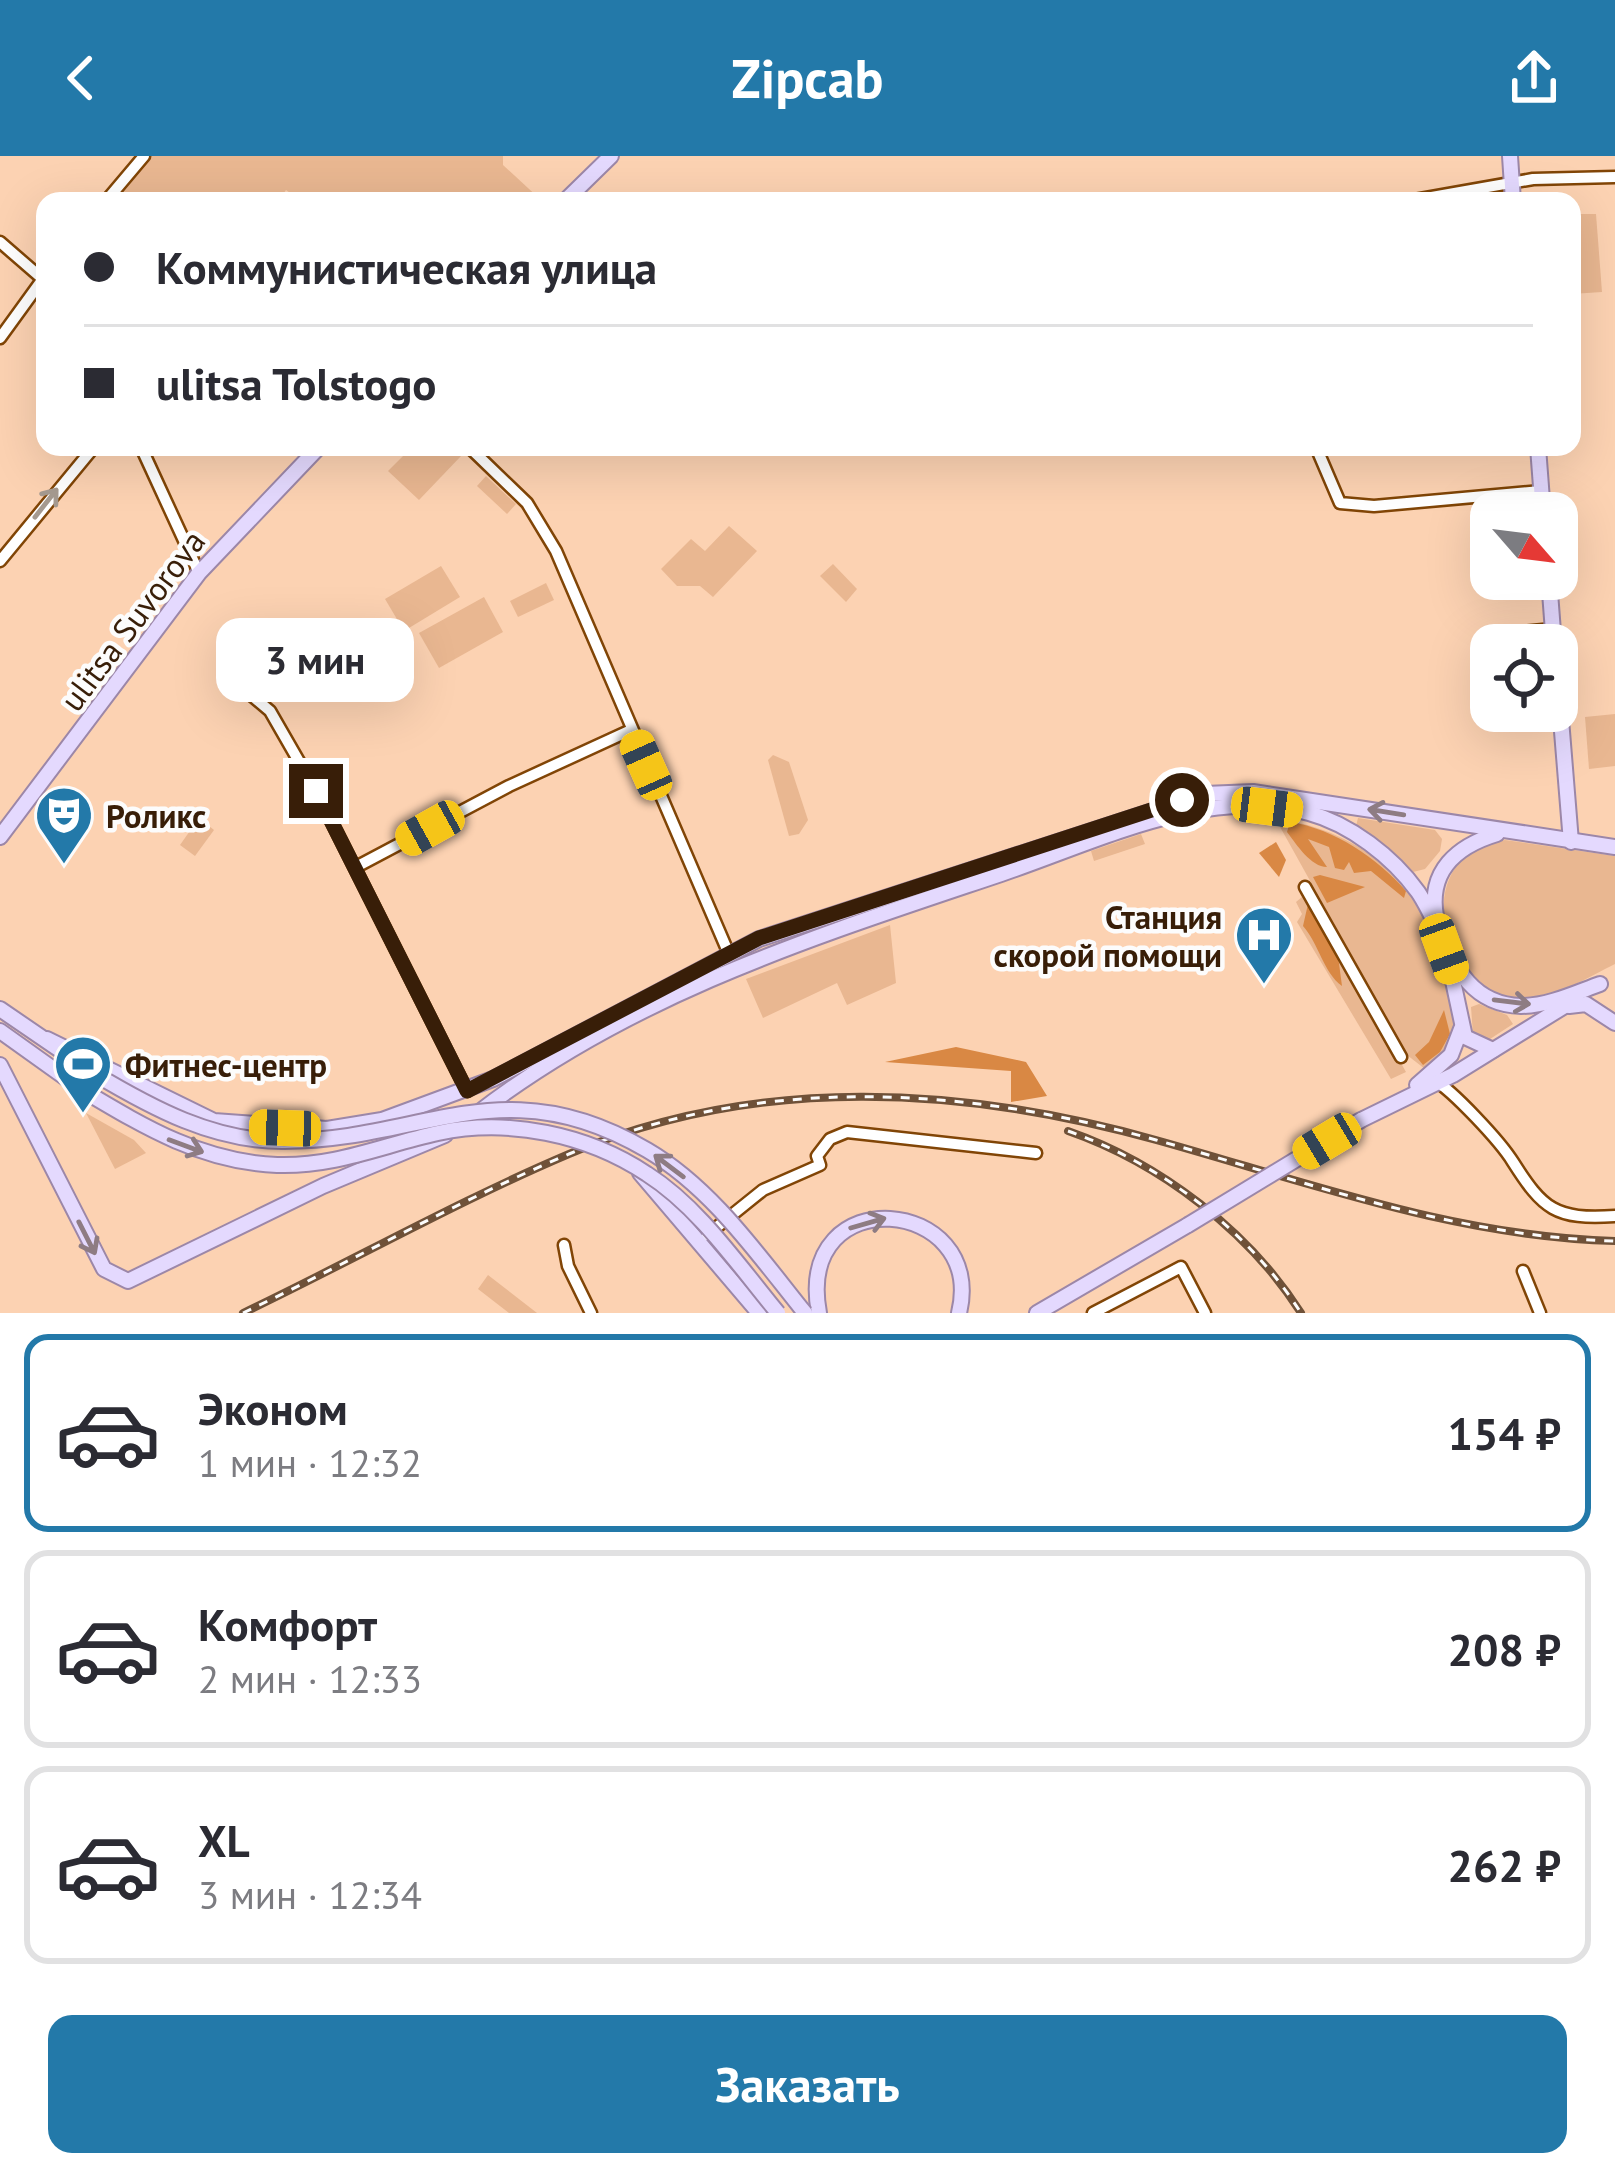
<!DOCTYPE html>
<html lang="ru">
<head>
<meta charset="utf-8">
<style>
	:root { --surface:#fff; --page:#f2f2f3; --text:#2b2b33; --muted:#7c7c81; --line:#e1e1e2; --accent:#2379a9 }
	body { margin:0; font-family:"PT Sans",sans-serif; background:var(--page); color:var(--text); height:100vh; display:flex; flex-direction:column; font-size:45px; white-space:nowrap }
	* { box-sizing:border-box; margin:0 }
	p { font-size:39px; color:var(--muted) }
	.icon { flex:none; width:66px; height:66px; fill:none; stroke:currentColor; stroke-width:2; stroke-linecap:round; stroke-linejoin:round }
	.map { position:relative; height:1157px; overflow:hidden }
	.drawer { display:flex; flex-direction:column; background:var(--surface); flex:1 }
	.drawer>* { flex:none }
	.hud { position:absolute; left:36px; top:36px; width:1545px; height:264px; border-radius:24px; box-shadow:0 12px 48px #0002; display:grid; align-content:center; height:264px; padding:0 48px; background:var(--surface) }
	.needle { width:78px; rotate:118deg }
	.buttons { position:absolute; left:1470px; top:336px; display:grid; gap:24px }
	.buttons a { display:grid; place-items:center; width:108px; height:108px; border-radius:24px; background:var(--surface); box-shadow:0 12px 48px #0002; font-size:60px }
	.end { position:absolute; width:54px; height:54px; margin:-27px; border:15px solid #381e08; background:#fff; box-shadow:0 0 0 6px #fff }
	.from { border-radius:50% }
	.bubble { position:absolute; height:84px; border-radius:24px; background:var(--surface); box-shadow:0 12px 48px #0002; font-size:39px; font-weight:600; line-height:84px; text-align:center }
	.car { position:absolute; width:36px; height:72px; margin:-36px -18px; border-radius:15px; box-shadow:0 0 9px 3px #0007; background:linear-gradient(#f5c518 24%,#345 0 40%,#f5c518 0 76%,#345 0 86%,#f5c518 0) }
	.hud b { display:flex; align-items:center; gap:42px; height:114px; font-size:45px }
	.hud b+b { border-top:3px solid var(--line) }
	.hud i { width:30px; height:30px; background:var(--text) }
	ul { padding:21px 0 0; list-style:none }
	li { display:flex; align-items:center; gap:36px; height:198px; margin:0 24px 18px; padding:0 24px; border:6px solid var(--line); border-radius:24px }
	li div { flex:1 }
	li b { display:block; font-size:45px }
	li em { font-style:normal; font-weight:600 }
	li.on { border-color:var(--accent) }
	li>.icon { width:108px; height:108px; stroke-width:1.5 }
	.primary-button { display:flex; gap:24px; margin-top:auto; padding:24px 48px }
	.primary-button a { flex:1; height:138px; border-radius:24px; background:var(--accent); color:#fff; font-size:48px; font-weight:600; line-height:138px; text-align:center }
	header { display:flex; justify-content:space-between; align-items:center; height:156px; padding:0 48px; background:var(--accent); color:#fff; font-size:54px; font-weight:600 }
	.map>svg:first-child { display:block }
</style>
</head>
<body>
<header><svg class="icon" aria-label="back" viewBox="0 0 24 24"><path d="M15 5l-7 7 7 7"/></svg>Zipcab<svg class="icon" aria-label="share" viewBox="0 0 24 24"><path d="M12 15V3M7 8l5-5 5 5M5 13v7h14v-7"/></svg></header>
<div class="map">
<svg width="1615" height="1157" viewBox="0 0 1615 1157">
	<rect width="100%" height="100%" fill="#fcd2b2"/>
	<g fill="#e9b791">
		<polygon points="145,0 503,0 503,9 542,45 301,45 286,34 278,45 108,45"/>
		<polygon points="1596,58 1602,136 1572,138 1572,58"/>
		<polygon points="412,291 454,291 462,299 419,344 388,315"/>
		<polygon points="486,320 516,348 507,358 477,330"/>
		<polygon points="729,370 757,395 713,441 700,430 677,430 661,413 691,383 705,395"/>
		<polygon points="833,408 857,433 846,446 820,420"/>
		<polygon points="441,410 460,441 404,475 385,443"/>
		<polygon points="546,427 554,444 518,461 510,445"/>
		<polygon points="484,441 503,476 439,512 419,477"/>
		<polygon points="1615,558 1615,610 1589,613 1585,561"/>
		<polygon points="773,599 789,606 808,664 799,678 789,680 768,604"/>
		<polygon points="199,662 214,674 195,700 180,689"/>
		<polygon points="1358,662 1435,674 1442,683 1440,695 1425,713 1413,716 1356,670"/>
		<path d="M1289,665C1325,671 1363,689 1390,715C1417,741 1465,830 1457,868C1453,889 1441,900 1425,913L1407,899L1279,669Z"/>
		<polygon points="1141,678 1145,688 1094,705 1091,695"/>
		<path d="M1505,684L1615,700V808C1589,821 1558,840 1528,843C1440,854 1403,695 1505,684Z"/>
		<polygon points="1302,741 1311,747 1406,916 1391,923 1297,766 1302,758 1296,746"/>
		<polygon points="890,769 896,827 847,849 837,827 763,862 746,823"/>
		<polygon points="1479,848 1507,859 1513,868 1487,885 1473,879 1471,851"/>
		<polygon points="86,957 134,984 146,997 115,1013"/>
		<polygon points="488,1119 537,1157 509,1157 478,1133"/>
	</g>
	<g fill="#d98844">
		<path d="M1290,666C1335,673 1377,702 1406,735L1404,742L1371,715L1354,717L1349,706L1344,714L1335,712L1329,691L1308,683L1327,711C1311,711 1297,689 1287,676Z"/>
		<polygon points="1276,686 1286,704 1279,721 1259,697"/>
		<polygon points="1320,719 1365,731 1327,747 1313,721"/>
		<path d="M1308,748L1338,800L1342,830C1323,816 1319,788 1303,770Z"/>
		<polygon points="1444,854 1450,878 1440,896 1423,909 1415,899 1429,886"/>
		<polygon points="956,891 1026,906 1047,940 1011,946 1011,915 885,906"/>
	</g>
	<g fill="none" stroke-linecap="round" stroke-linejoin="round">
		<g stroke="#814506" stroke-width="15">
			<g id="minor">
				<polyline points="106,45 144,0"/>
				<polyline points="289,45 292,45"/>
				<polyline points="1409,45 1533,23 1615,21"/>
				<polyline points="0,86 45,125"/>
				<polyline points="0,182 45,120"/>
				<polyline points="141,291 199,417"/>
				<polyline points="469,291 527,347 556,395 729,798"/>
				<polyline points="1316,291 1340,347 1374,350 1541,335"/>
				<polyline points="0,405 94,291"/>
				<polyline points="1523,476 1553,473"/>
				<polyline points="238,528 270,555 316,635 467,935"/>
				<polyline points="356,711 509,630 631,574"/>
				<polyline points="1305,731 1401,901"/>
				<path d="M1433,923C1453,935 1500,985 1513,1006C1543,1053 1555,1064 1615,1060"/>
				<polyline points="707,1079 763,1034 820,1009 817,1000 830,983 847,976 1036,997"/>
				<polyline points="564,1089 568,1110 591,1157"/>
				<polyline points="1523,1115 1540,1157"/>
				<polyline points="1093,1157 1181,1111 1205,1157"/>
			</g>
		</g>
		<g stroke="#9c87a8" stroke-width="18">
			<g id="major">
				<polyline points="1510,0 1513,45"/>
				<polyline points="565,45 611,0"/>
				<polyline points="1538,291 1543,357"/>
				<polyline points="1549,423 1554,489"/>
				<polyline points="1557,514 1571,686"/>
				<polyline points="0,681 199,417 319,291"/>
				<path d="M1436,760C1428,715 1457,690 1497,678"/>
				<polyline points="1450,811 1465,881 1493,894"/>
				<polyline points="1569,850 1586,848 1615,867"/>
				<polyline points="0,853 95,918"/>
				<polyline points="0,875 84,935"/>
				<polyline points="47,883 214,965 327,973 382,964 493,923 759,783 1205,638 1253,636 1615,691"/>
				<polyline points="0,909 104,1113 128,1125 323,1030 445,979"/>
				<polyline points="1417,929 1451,899 1461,873"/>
				<path d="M474,960C630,838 817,780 1001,718C1096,686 1206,629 1309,657C1350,668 1393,701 1418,736C1448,780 1454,848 1521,850C1548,850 1575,837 1600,828"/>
				<polyline points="1361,964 1453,919 1576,843"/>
				<polyline points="640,1017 759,1157"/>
				<path d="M819,1157C794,1022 987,1041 959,1157"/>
				<polyline points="1037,1157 1188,1069"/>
			</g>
		</g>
		<use href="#minor" stroke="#fff" stroke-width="10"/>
		<use href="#major" stroke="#e4d9fe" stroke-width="14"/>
		<g stroke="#6f5138" stroke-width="8">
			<g id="rail">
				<path d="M1068,975C1160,1007 1249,1075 1301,1157"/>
				<path d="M243,1157C352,1105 458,1045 569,998C757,918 964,930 1156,984C1307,1026 1456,1081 1615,1085"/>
			</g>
		</g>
		<use href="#rail" stroke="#fcfcfc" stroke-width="3" stroke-dasharray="9" stroke-linecap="butt"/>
		<g stroke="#9c87a8" stroke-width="18" stroke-linecap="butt">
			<g id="major-bridge">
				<path d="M95,918C152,952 213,985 282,985C421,986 503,909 647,994C712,1032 758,1099 805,1157"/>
				<path d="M84,935C146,972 203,1006 277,1009C335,1011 383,989 438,977C508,962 587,978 647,1018C699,1051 739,1110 778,1157"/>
				<polyline points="1188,1069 1361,964"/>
			</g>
		</g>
		<use href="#major-bridge" stroke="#e4d9fe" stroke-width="14"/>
	</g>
	<defs><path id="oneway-shaft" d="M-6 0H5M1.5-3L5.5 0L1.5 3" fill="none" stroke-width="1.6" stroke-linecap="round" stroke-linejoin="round" transform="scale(3)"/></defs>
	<use stroke="#a59a90" href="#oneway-shaft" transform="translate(46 347) rotate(-52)"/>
	<g stroke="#8e7c83">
		<use href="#oneway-shaft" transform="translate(1386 656) rotate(-171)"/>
		<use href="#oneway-shaft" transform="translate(1512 846) rotate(7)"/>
		<use href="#oneway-shaft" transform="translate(186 990) rotate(20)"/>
		<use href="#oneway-shaft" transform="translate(669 1010) rotate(-143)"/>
		<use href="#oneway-shaft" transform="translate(868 1067) rotate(-16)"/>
		<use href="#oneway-shaft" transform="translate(87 1082) rotate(63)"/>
	</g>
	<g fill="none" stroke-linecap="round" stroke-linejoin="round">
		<polyline stroke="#381e08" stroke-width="15" points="316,635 467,935 759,782 1182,644"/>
	</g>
	<defs>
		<g id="theatre-pin" transform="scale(3)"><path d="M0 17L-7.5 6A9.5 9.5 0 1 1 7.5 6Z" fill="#2379a9" stroke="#fcfcfc"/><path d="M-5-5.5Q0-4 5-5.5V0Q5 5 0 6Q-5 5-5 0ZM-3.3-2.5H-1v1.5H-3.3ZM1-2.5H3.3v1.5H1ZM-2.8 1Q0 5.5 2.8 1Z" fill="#fff"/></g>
		<g id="hospital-pin" transform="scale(3)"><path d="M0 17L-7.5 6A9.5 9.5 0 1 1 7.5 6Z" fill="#2379a9" stroke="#fcfcfc"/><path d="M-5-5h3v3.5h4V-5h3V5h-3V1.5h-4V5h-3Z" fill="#fff"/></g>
		<g id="stadium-pin" transform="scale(3)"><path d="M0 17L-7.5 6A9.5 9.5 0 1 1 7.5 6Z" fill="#2379a9" stroke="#fcfcfc"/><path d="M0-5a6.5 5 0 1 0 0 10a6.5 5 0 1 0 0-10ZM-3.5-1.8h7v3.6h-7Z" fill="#fff"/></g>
	</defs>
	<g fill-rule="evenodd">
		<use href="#theatre-pin" x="64" y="659"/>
		<use href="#hospital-pin" x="1264" y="779"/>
		<use href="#stadium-pin" x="83" y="908"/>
	</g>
	<g text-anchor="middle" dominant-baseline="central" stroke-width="9" stroke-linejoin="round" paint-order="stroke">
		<g font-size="33" fill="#381e08" stroke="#fcfcfc">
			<text transform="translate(132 464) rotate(-53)">ulitsa Suvorova</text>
		</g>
		<g font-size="33" font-weight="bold" fill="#381e08" stroke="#fcfcfc" text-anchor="start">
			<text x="106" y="659">Роликс</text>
			<text x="1222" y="760" text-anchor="end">Станция<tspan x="1222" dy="38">скорой помощи</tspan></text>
			<text x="125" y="908">Фитнес-центр</text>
		</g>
	</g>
</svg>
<div class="buttons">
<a><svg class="needle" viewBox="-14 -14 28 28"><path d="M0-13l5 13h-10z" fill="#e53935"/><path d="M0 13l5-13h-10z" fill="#7c7c81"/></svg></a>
<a><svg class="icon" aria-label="locate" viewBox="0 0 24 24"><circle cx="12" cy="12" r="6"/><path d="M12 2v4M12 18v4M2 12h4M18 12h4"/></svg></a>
</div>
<i class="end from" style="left:1182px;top:644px"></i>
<i class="end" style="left:316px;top:635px"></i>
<div class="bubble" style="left:216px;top:462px;width:198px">3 мин</div>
<i class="car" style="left:646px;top:609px;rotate:336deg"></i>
<i class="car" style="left:1267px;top:651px;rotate:97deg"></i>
<i class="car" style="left:430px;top:672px;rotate:241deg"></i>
<i class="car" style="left:1444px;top:793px;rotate:160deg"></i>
<i class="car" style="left:285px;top:972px;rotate:272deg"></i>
<i class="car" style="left:1327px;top:985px;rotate:239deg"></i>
<div class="hud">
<b><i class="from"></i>Коммунистическая улица</b>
<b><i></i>ulitsa Tolstogo</b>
</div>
</div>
<section class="drawer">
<ul>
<li class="on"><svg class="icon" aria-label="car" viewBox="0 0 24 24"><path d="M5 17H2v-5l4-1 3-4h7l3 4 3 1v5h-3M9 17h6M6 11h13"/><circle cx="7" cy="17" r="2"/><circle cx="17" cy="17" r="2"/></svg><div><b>Эконом</b><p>1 мин · 12:32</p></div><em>154 ₽</em></li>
<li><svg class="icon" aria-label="car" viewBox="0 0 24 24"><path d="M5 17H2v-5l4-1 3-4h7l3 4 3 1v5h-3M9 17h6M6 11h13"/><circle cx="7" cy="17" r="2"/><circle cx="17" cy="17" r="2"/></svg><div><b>Комфорт</b><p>2 мин · 12:33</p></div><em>208 ₽</em></li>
<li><svg class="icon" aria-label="car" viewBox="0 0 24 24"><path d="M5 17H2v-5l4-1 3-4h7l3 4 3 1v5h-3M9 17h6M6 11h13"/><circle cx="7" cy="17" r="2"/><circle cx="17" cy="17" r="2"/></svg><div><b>XL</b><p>3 мин · 12:34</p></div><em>262 ₽</em></li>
</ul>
<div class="primary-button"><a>Заказать</a></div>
</section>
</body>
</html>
